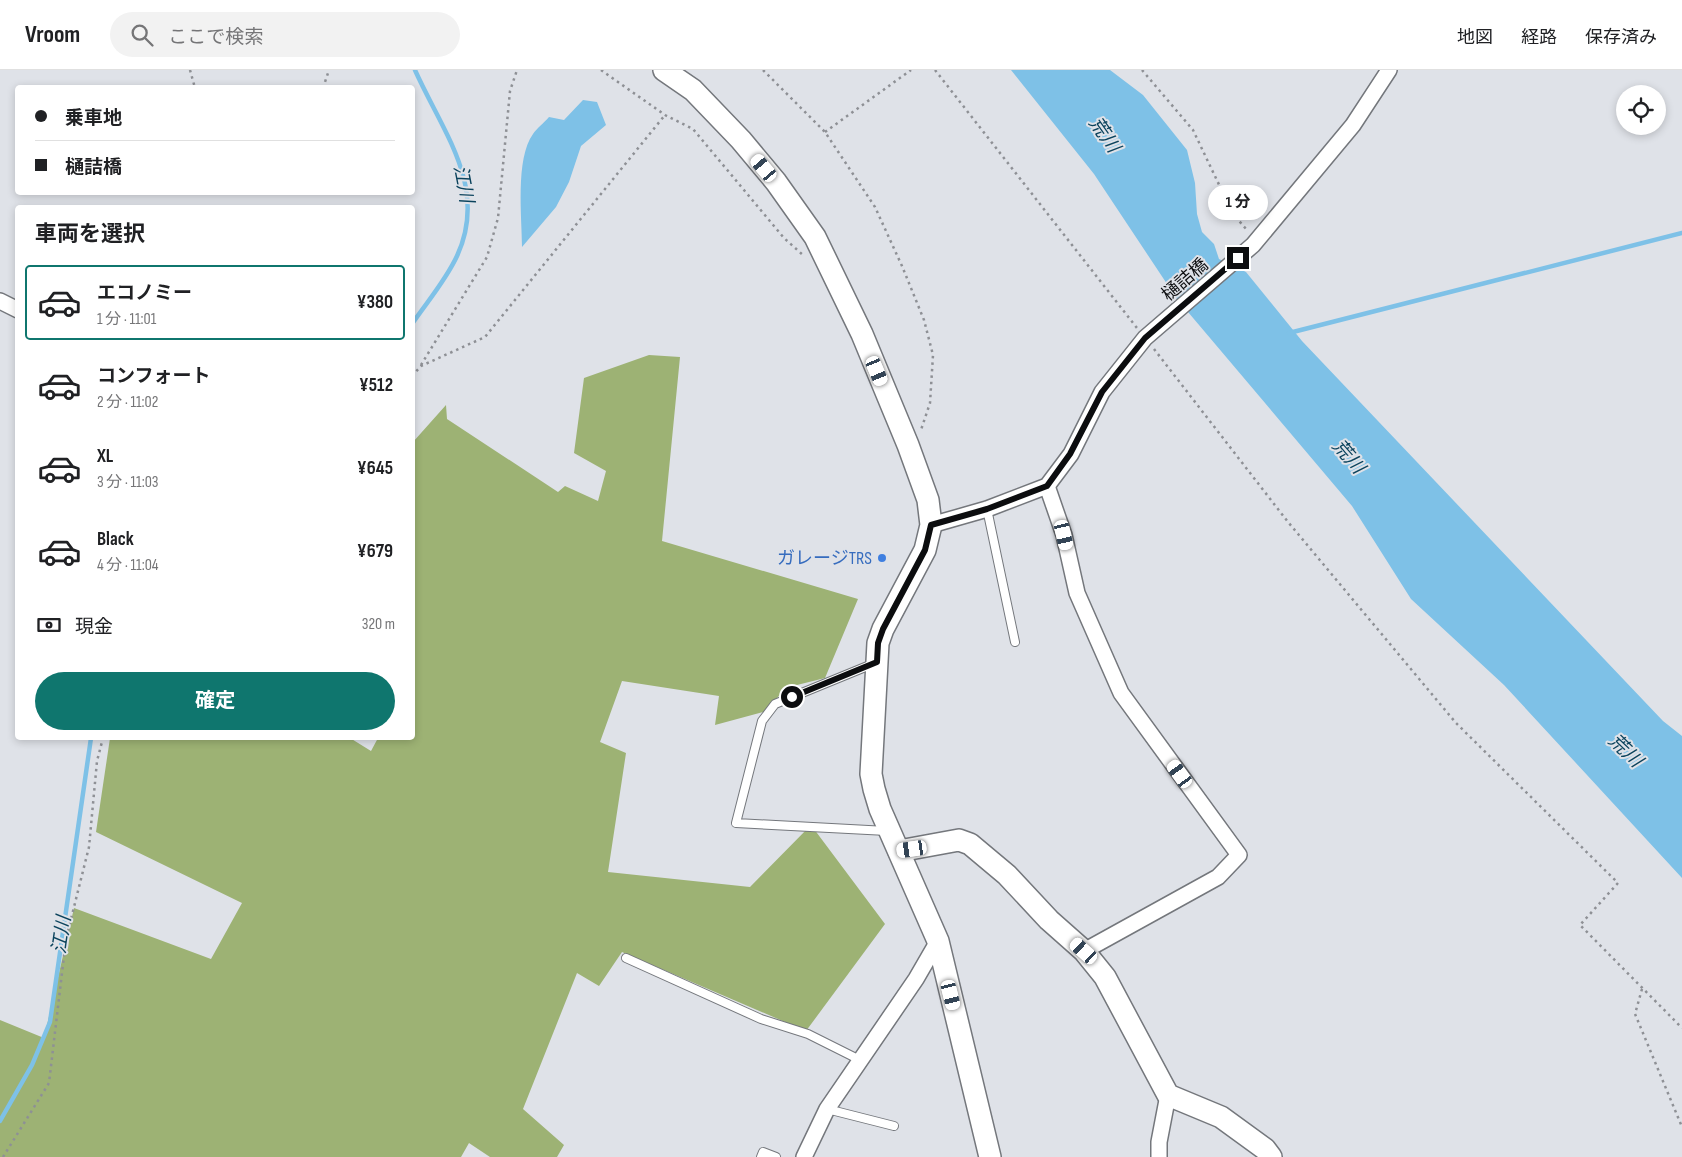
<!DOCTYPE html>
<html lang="ja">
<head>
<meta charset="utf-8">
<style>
	:root { --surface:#fff; --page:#f2f2f2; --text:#202124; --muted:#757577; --line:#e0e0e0; --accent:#0f766e }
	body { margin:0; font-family:"Sofia Sans Condensed","Noto Sans JP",sans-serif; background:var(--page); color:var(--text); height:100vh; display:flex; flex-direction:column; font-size:19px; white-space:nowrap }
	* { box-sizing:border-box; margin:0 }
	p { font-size:16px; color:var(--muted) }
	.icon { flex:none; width:28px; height:28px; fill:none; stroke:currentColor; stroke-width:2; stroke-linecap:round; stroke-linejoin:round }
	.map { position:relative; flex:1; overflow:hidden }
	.drawer { position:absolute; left:15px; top:135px; width:400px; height:535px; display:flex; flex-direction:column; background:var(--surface); border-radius:5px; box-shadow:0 2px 8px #0003 }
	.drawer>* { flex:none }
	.hud { position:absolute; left:15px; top:15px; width:400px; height:110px; border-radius:5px; box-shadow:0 2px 8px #0003; display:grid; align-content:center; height:110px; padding:0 20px; background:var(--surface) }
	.controls { position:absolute; left:1616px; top:15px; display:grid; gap:10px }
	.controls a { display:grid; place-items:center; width:50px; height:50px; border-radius:50%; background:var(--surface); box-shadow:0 2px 8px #0003; font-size:25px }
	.end { position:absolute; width:22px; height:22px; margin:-11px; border:6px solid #0c0d0f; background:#fff; box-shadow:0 0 0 2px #fff }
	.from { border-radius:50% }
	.bubble { position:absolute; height:35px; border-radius:18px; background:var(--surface); box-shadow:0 2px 8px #0003; font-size:16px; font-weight:700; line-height:35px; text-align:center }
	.car { position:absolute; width:15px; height:30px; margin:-15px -8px; border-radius:6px; box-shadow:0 0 4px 1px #0007; background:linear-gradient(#fff 24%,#345 0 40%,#fff 0 76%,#345 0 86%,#fff 0) }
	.hud b { display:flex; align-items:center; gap:18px; height:48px; font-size:19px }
	.hud b+b { border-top:1px solid var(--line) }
	.hud i { width:12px; height:12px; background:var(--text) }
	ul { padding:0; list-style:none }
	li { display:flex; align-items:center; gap:15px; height:75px; margin:0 10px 8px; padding:0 10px; border:2px solid transparent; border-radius:5px }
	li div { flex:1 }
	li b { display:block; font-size:19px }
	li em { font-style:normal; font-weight:700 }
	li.on { border-color:var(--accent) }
	li>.icon { width:45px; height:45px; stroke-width:1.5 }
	h2 { padding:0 20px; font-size:22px; line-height:60px }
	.pay { display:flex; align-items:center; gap:12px; height:55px; padding:0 20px; font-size:19px }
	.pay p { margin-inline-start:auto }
	.cta { display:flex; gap:10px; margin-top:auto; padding:10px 20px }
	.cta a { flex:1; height:58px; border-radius:30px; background:var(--accent); color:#fff; font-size:20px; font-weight:700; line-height:58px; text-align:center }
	header { display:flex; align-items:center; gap:30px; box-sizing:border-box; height:70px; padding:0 25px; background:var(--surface); border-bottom:1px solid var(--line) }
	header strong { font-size:24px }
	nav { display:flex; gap:28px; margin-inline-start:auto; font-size:18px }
	.search { width:350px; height:45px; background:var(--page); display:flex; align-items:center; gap:12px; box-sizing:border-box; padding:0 18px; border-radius:28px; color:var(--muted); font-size:19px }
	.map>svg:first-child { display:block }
</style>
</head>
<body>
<header>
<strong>Vroom</strong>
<div class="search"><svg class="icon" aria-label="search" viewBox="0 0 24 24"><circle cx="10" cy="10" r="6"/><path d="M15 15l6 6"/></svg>ここで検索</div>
<nav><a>地図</a><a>経路</a><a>保存済み</a></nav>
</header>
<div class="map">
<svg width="1682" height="1087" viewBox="0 0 1682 1087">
	<rect width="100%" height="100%" fill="#dfe2e8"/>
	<polygon fill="#9db274" points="649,285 680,287 662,471 858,529 825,608 785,618 767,641 715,655 719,626 622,611 600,672 626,683 608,802 750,817 811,755 885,854 806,961 622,882 599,916 577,903 523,1039 564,1075 557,1087 490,1087 469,1073 461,1087 0,1087 0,950 44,968 74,838 211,889 242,833 96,762 110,668 350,668 371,681 378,668 412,668 413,372 446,335 447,349 558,422 565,416 598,431 606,401 574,383 584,308"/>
	<g fill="#7ec1e7">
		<polygon points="1011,0 1110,0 1143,25 1187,80 1195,113 1197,144 1202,162 1214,174 1219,189 1246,202 1302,271 1663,651 1682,666 1682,808 1504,615 1411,529 1352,436 1177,229 1094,104"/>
		<path d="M583,30L597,32L606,55L581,76L569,112L556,137L522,177C522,147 515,89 533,64C537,58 544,53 549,47L564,50Z"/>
	</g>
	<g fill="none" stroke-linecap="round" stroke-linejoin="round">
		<g stroke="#7ec1e7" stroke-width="4.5">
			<path d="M412,254C427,232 446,210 457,186C489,117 442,61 415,0"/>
			<polyline points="1289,263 1682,163"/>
			<polyline points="0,1051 32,995 50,952 91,668"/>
		</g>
		<g stroke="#74777c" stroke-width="10">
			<g id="lane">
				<polyline points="987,439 1015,572"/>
				<polyline points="875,593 775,634 762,651 736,753 887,761"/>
				<polyline points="626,888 761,949 808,964 860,990"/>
				<polyline points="827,1039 894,1056"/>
				<polyline points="761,1087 763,1082 776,1087"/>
			</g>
		</g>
		<g stroke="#74777c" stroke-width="18">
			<g id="street">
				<polyline points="0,231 18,240"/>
				<polyline points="1047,416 1064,465 1077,523 1121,623 1239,785 1218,807 1084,881"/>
				<polyline points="931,455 987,439 1047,416 1071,384 1102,322 1145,268 1253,175 1353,55 1389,0"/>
				<polyline points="804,1087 827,1039 916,909 938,871"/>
				<polyline points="1159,1087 1159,1072 1168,1025"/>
			</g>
		</g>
		<g stroke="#74777c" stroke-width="24">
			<g id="secondary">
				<polyline points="664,0 693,20 741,70 776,112 815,167 862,264 908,375 928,430 931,455 925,480 883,559 878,573 871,704 874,719 880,739 938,871 990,1087"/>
				<polyline points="899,781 959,770 970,774 1007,805 1049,850 1084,881 1105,907 1168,1025 1221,1047 1265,1079 1271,1087"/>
			</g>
		</g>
		<g stroke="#8e9095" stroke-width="2.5" stroke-dasharray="2.5 4" stroke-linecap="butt">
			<polyline points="190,0 195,18"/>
			<polyline points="601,0 665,45 693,59 784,168 804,186"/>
			<polyline points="763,0 825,62 875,137 902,196 924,250 933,285 930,333 921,360"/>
			<polyline points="935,0 1137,258"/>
			<polyline points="1142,0 1193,60 1233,144 1247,160"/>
			<polyline points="323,18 329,0"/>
			<polyline points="825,62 911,0"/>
			<polyline points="1154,279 1288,452 1456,653 1618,813 1580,855 1682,958"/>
			<polyline points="421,295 487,187 498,148 510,21 517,0"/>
			<polyline points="412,306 421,296 485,267 665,45"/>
			<polyline points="1642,919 1635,944 1682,1057"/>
			<polyline points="3,1087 49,1013 66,869 89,777 97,691 103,668"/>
		</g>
		<use href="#lane" stroke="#fff" stroke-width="8"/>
		<use href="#street" stroke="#fff" stroke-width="15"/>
		<use href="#secondary" stroke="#fff" stroke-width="21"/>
	</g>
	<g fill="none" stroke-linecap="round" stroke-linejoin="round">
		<polyline stroke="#0c0d0f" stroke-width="6" points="792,627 877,592 878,573 883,559 925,480 931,455 987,439 1047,416 1070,384 1102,322 1145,268 1238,188"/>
	</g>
	<circle fill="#3f7fe0" stroke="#dfe2e8" stroke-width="2" cx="882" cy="488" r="5"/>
	<g text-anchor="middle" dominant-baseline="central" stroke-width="4" stroke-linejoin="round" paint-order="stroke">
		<g font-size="18" fill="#0c0d0f" stroke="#dfe2e8">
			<text transform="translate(1185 210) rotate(-41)">樋詰橋</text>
		</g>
		<g font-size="18" fill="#366cbe" stroke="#dfe2e8" text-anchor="end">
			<text x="872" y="488">ガレージTRS</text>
		</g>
		<g font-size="19" font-style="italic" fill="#0b435d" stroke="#dfe2e8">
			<text transform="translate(1104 65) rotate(55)">荒川</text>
			<text transform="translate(463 114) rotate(79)">江川</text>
			<text transform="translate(1348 387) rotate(49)">荒川</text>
			<text transform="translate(1625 681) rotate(44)">荒川</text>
			<text transform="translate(62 865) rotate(-82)">江川</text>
		</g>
	</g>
</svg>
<div class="controls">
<a><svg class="icon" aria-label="locate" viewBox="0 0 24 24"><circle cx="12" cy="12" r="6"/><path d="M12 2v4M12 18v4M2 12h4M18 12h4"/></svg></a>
</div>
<i class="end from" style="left:792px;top:627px"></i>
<i class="end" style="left:1238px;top:188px"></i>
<div class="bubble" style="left:1208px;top:115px;width:60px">1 分</div>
<i class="car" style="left:764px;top:98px;rotate:320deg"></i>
<i class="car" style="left:877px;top:301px;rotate:157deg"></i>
<i class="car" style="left:1064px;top:465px;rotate:167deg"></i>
<i class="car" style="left:1180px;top:704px;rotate:324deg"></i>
<i class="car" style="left:912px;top:779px;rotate:262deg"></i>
<i class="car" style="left:1084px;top:881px;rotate:312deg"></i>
<i class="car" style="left:951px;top:925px;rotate:166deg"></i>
<div class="hud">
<b><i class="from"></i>乗車地</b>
<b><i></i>樋詰橋</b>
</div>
<section class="drawer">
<h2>車両を選択</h2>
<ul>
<li class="on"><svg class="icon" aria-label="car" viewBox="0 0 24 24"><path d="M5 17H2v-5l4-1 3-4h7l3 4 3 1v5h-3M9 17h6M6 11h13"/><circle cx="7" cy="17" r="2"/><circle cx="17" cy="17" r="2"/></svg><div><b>エコノミー</b><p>1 分 · 11:01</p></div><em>¥380</em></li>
<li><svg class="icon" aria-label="car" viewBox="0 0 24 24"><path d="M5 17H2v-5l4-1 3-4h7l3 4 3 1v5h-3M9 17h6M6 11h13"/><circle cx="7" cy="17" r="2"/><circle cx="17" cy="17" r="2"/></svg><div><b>コンフォート</b><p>2 分 · 11:02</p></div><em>¥512</em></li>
<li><svg class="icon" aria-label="car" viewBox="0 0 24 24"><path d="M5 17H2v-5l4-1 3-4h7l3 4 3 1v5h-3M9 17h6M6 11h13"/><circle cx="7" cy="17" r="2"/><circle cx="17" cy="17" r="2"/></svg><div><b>XL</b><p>3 分 · 11:03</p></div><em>¥645</em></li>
<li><svg class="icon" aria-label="car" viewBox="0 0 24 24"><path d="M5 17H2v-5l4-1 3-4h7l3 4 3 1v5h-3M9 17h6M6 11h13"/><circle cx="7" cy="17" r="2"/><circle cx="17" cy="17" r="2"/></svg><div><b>Black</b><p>4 分 · 11:04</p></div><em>¥679</em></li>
</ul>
<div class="pay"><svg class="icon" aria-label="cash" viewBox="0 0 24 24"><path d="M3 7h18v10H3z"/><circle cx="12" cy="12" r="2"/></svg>現金<p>320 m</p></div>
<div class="cta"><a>確定</a></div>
</section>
</div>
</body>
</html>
